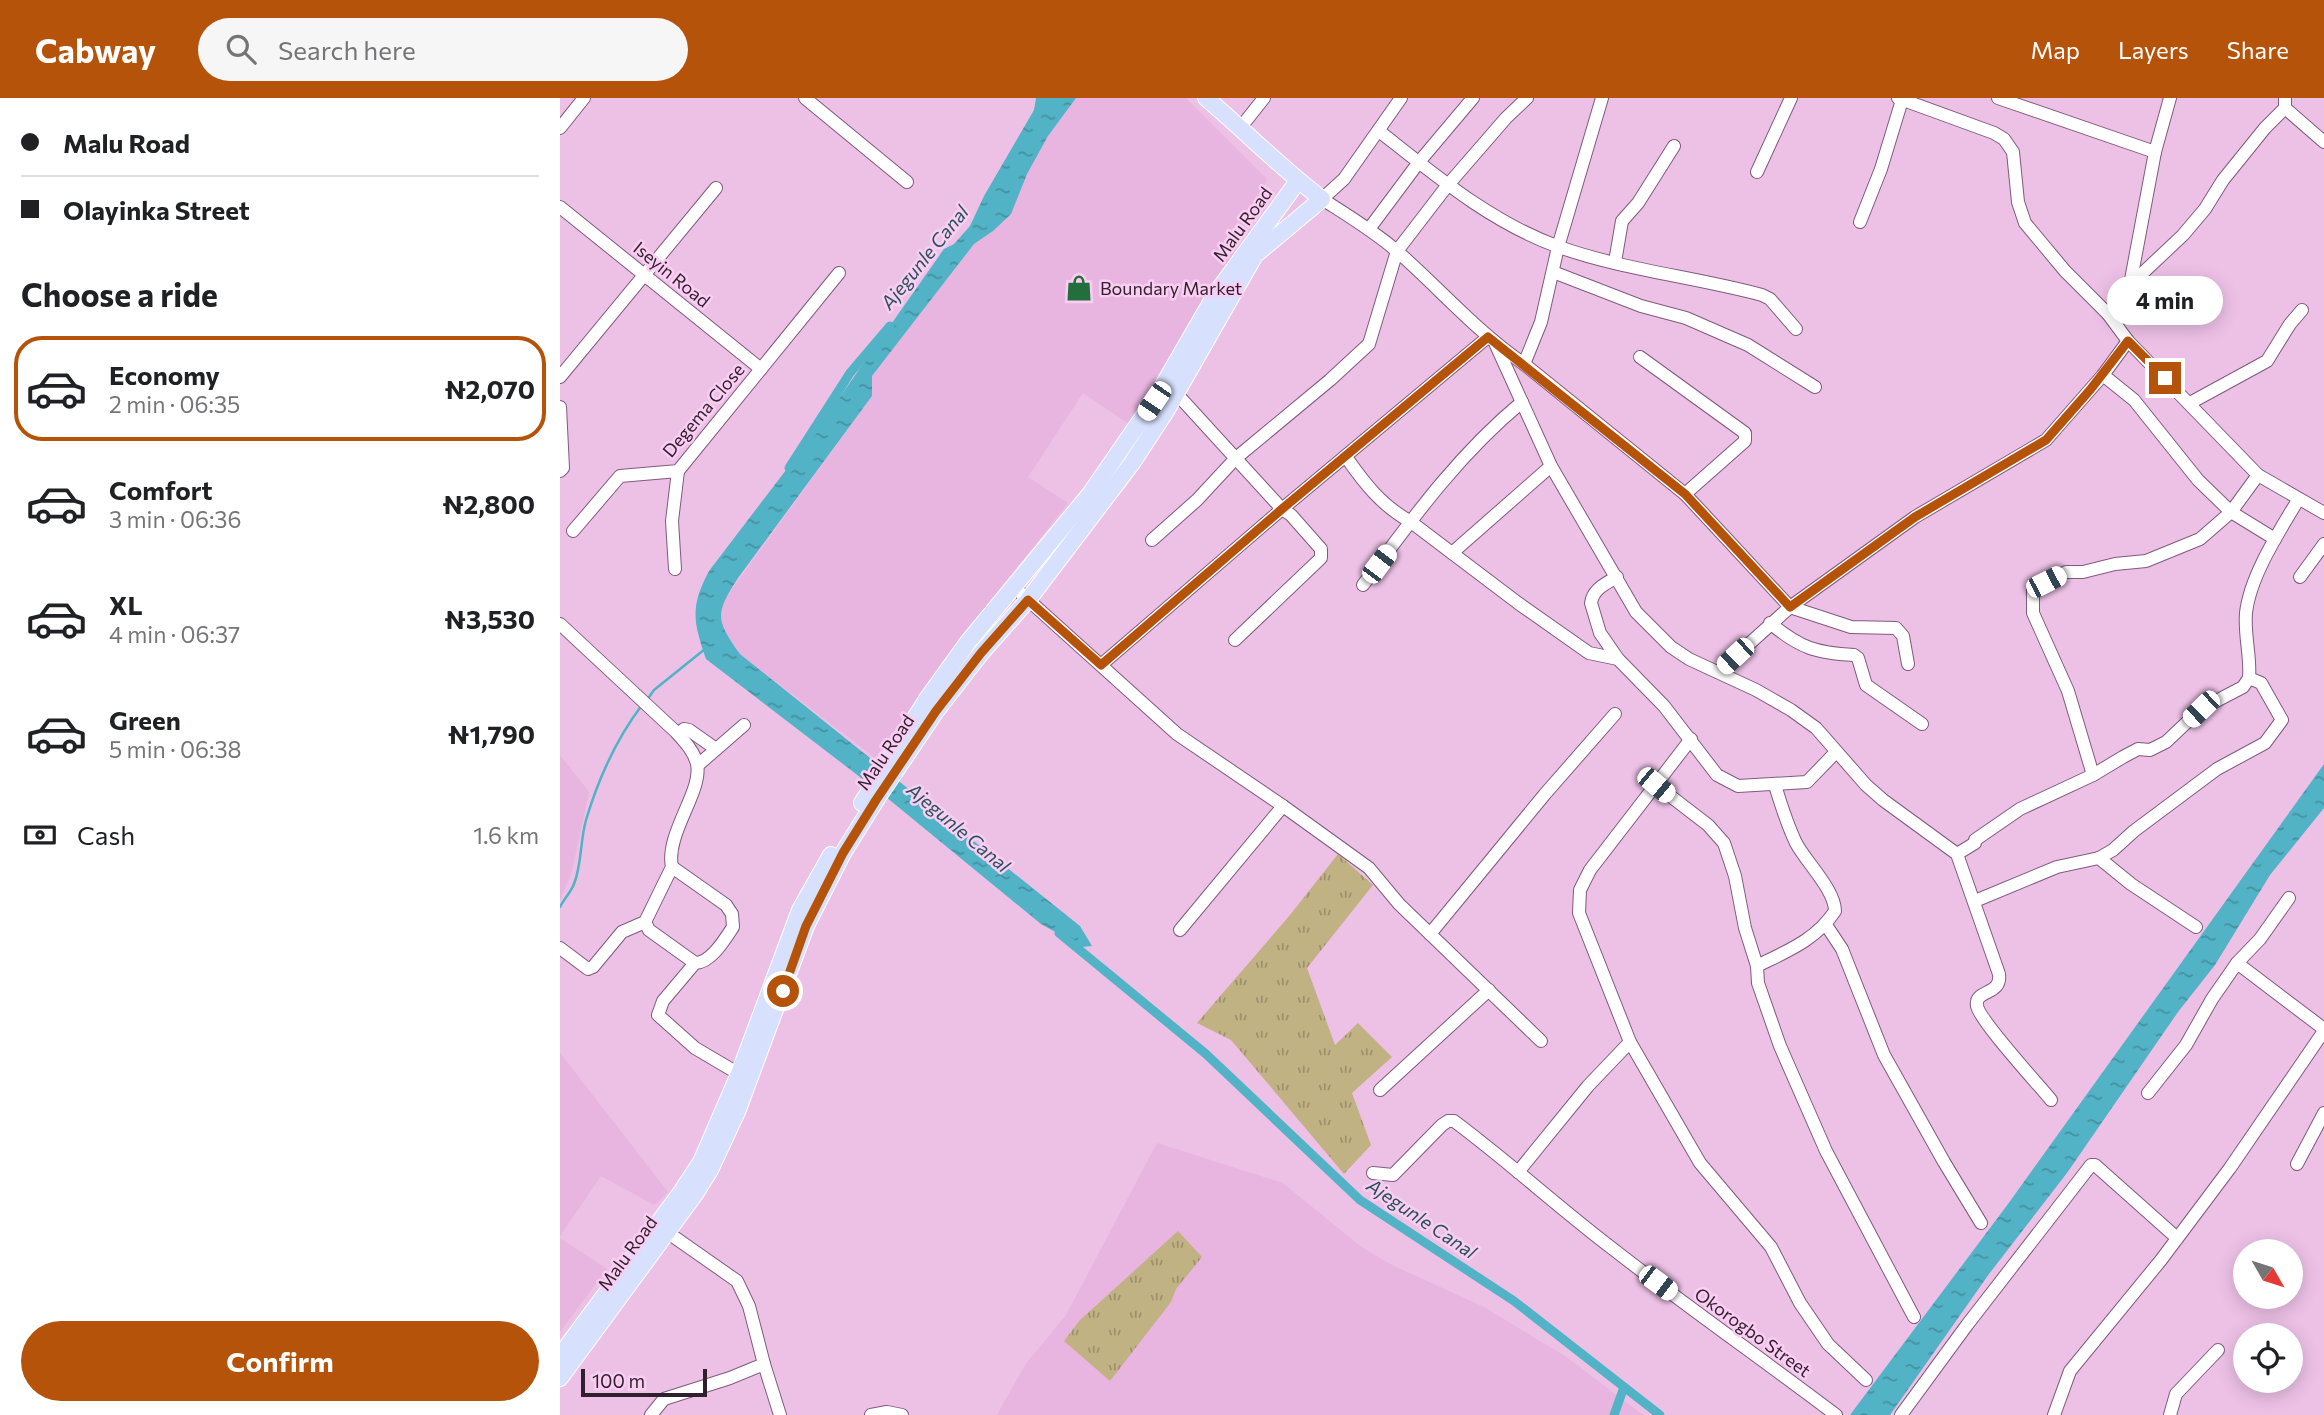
<!DOCTYPE html>
<html lang="en">
<head>
<meta charset="utf-8">
<style>
	:root { --surface:#fff; --page:#f6f6f6; --text:#202124; --muted:#757577; --line:#e0e0e0; --accent:#b45309 }
	body { margin:0; font-family:Commissioner,sans-serif; background:var(--page); color:var(--text); height:100vh; display:flex; flex-direction:column; font-size:26px; white-space:nowrap }
	* { box-sizing:border-box; margin:0 }
	p { font-size:23px; color:var(--muted) }
	.icon { flex:none; width:38px; height:38px; fill:none; stroke:currentColor; stroke-width:2; stroke-linecap:round; stroke-linejoin:round }
	.map { position:relative; flex:1; overflow:hidden }
	.details { display:flex; flex-direction:column; background:var(--surface); width:560px }
	.details>* { flex:none }
	.guide { display:grid; align-content:center; height:154px; padding:0 21px; background:var(--surface) }
	.needle { width:46px; rotate:129deg }
	.fabs { position:absolute; left:1673px; top:1141px; display:grid; gap:14px }
	.fabs a { display:grid; place-items:center; width:70px; height:70px; border-radius:50%; background:var(--surface); box-shadow:0 4px 18px #0003; font-size:35px }
	.scale { position:absolute; left:21px; bottom:18px; width:126px; box-sizing:border-box; padding-left:7px; border:4px solid #301f2d; border-top:0; font-size:19px; line-height:24px; white-space:nowrap; color:#301f2d; -webkit-text-stroke:5px #facef3; paint-order:stroke }
	.end { position:absolute; width:32px; height:32px; margin:-16px; border:9px solid #b45309; background:#fff; box-shadow:0 0 0 4px #fff }
	.from { border-radius:50% }
	.bubble { position:absolute; height:49px; border-radius:24px; background:var(--surface); box-shadow:0 4px 18px #0003; font-size:23px; font-weight:700; line-height:49px; text-align:center }
	.car { position:absolute; width:21px; height:42px; margin:-21px -10px; border-radius:9px; box-shadow:0 0 5px 2px #0007; background:linear-gradient(#fff 24%,#345 0 40%,#fff 0 76%,#345 0 86%,#fff 0) }
	.guide b { display:flex; align-items:center; gap:24px; height:66px; font-size:26px }
	.guide b+b { border-top:2px solid var(--line) }
	.guide i { width:18px; height:18px; background:var(--text) }
	ul { padding:0; list-style:none }
	li { display:flex; align-items:center; gap:21px; height:105px; margin:0 14px 10px; padding:0 7px; border:4px solid transparent; border-radius:28px }
	li div { flex:1 }
	li b { display:block; font-size:26px }
	li em { font-style:normal; font-weight:700 }
	li.current { border-color:var(--accent) }
	li>.icon { width:63px; height:63px; stroke-width:1.5 }
	h2 { padding:0 21px; font-size:32px; line-height:84px }
	.pay { display:flex; align-items:center; gap:18px; height:77px; padding:0 21px; font-size:26px }
	.pay p { margin-inline-start:auto }
	.action { display:flex; gap:14px; margin-top:auto; padding:14px 21px }
	.action a { flex:1; height:80px; border-radius:42px; background:var(--accent); color:#fff; font-size:28px; font-weight:700; line-height:80px; text-align:center }
	header { display:flex; align-items:center; gap:42px; box-sizing:border-box; height:98px; padding:0 35px; background:var(--accent); color:#fff }
	header strong { font-size:33px }
	nav { display:flex; gap:38px; margin-inline-start:auto; font-size:24px }
	.search { width:490px; height:63px; background:var(--page); display:flex; align-items:center; gap:18px; box-sizing:border-box; padding:0 24px; border-radius:38px; color:var(--muted); font-size:26px }
	main { display:flex; flex:1; min-height:0 }
	.map>svg:first-child { display:block }
</style>
</head>
<body>
<header>
<strong>Cabway</strong>
<div class="search"><svg class="icon" aria-label="search" viewBox="0 0 24 24"><circle cx="10" cy="10" r="6"/><path d="M15 15l6 6"/></svg>Search here</div>
<nav><a>Map</a><a>Layers</a><a>Share</a></nav>
</header>
<main>
<section class="details">
<div class="guide">
<b><i class="from"></i>Malu Road</b>
<b><i></i>Olayinka Street</b>
</div>
<h2>Choose a ride</h2>
<ul>
<li class="current"><svg class="icon" aria-label="car" viewBox="0 0 24 24"><path d="M5 17H2v-5l4-1 3-4h7l3 4 3 1v5h-3M9 17h6M6 11h13"/><circle cx="7" cy="17" r="2"/><circle cx="17" cy="17" r="2"/></svg><div><b>Economy</b><p>2 min · 06:35</p></div><em>₦2,070</em></li>
<li><svg class="icon" aria-label="car" viewBox="0 0 24 24"><path d="M5 17H2v-5l4-1 3-4h7l3 4 3 1v5h-3M9 17h6M6 11h13"/><circle cx="7" cy="17" r="2"/><circle cx="17" cy="17" r="2"/></svg><div><b>Comfort</b><p>3 min · 06:36</p></div><em>₦2,800</em></li>
<li><svg class="icon" aria-label="car" viewBox="0 0 24 24"><path d="M5 17H2v-5l4-1 3-4h7l3 4 3 1v5h-3M9 17h6M6 11h13"/><circle cx="7" cy="17" r="2"/><circle cx="17" cy="17" r="2"/></svg><div><b>XL</b><p>4 min · 06:37</p></div><em>₦3,530</em></li>
<li><svg class="icon" aria-label="car" viewBox="0 0 24 24"><path d="M5 17H2v-5l4-1 3-4h7l3 4 3 1v5h-3M9 17h6M6 11h13"/><circle cx="7" cy="17" r="2"/><circle cx="17" cy="17" r="2"/></svg><div><b>Green</b><p>5 min · 06:38</p></div><em>₦1,790</em></li>
</ul>
<div class="pay"><svg class="icon" aria-label="cash" viewBox="0 0 24 24"><path d="M3 7h18v10H3z"/><circle cx="12" cy="12" r="2"/></svg>Cash<p>1.6 km</p></div>
<div class="action"><a>Confirm</a></div>
</section>
<div class="map">
<svg width="1764" height="1317" viewBox="0 0 1764 1317">
	<defs>
		<pattern id="grass-tufts" width="24" height="20" patternUnits="userSpaceOnUse" patternTransform="scale(1.75)"><rect width="24" height="20" fill="#c1b284"/><path d="M3 7l-1-3M5 7V3M7 7l1-3M15 17l-1-3M17 17v-4M19 17l1-3" fill="none" stroke="#9d906c"/></pattern>
		<pattern id="water-ripples" width="26" height="14" patternUnits="userSpaceOnUse" patternTransform="scale(1.75)"><rect width="26" height="14" fill="#51b3c5"/><path d="M2 4q2-2 4 0t4 0M15 11q2-2 4 0t4 0" fill="none" stroke="#4491a0"/></pattern>
	</defs>
	<rect width="100%" height="100%" fill="#edc1e6"/>
	<g fill="#e7b5df">
		<polygon points="516,0 626,0 707,81 661,184 572,328 523,295 468,379 508,405 401,540 315,660 180,556 167,537 160,523 162,505 312,298 312,278 414,146 433,133 488,38"/>
		<polygon points="0,657 29,694 12,773 0,803"/>
		<polygon points="0,955 108,1094 94,1107 41,1078 0,1138"/>
		<polygon points="597,1045 723,1085 800,1148 832,1167 924,1209 1005,1258 1083,1317 437,1317 465,1267 506,1217"/>
		<polygon points="0,1140 47,1171 0,1234"/>
	</g>
	<g fill="url(#grass-tufts)">
		<polygon points="778,756 813,787 747,870 775,947 798,925 832,959 792,995 811,1047 784,1076 671,942 637,925 730,817"/>
		<polygon points="618,1133 642,1159 616,1191 611,1204 550,1283 504,1243 520,1222"/>
	</g>
	<g fill="url(#water-ripples)">
		<path d="M476,0H516L488,38L467,76L451,116L433,133L414,146L312,278V298L178,480C155,516 155,521 180,556L520,828L532,848L522,849L481,826L326,699L146,561C133,523 130,509 149,473L258,330L384,151L394,146L410,128L424,98L474,12Z"/>
		<polygon points="1764,666 1764,710 1710,777 1655,867 1618,914 1507,1075 1429,1176 1330,1317 1290,1317 1448,1106"/>
	</g>
	<g fill="none" stroke-linecap="round" stroke-linejoin="round">
		<g stroke="#51b3c5" stroke-width="2.5">
			<polyline points="87,602 94,592 145,551"/>
			<path d="M0,809C4,801 11,794 14,786C22,766 20,743 26,722C38,682 57,640 82,607"/>
		</g>
		<g stroke="#51b3c5" stroke-width="9">
			<polyline points="229,370 290,275 330,228"/>
			<polyline points="499,835 646,956 800,1102 954,1203 1100,1317"/>
			<polyline points="1054,1317 1064,1289"/>
		</g>
		<g stroke="#815a7c" stroke-width="14">
			<g id="minor">
				<polyline points="245,0 347,84"/>
				<path d="M841,0L784,81L762,101C787,117 814,133 838,154C880,191 917,234 964,266L1125,396L1230,509L1291,529L1336,530L1343,538L1348,566"/>
				<polyline points="1338,0 1434,35 1444,41 1453,54 1458,104 1465,125 1505,173 1548,216 1568,243 1698,377 1764,415"/>
				<polyline points="1438,0 1595,54"/>
				<polyline points="1725,10 1764,44"/>
				<polyline points="681,29 704,0"/>
				<polyline points="0,30 24,0"/>
				<path d="M819,33C875,77 930,124 999,149C1064,172 1135,179 1202,197L1210,201L1236,231"/>
				<polyline points="1197,74 1231,0"/>
				<polyline points="0,109 201,271"/>
				<polyline points="1300,124 1321,71 1342,2"/>
				<polyline points="809,131 859,64 913,0"/>
				<polyline points="1055,164 1062,123 1078,105 1114,48"/>
				<polyline points="993,174 1081,208 1126,220 1188,247 1255,289"/>
				<polyline points="1570,187 1623,137 1645,111 1663,82 1705,30 1725,10 1725,0"/>
				<polyline points="1548,216 1570,187 1595,54 1610,0"/>
				<path d="M936,247L991,368L1076,514L1111,549L1129,561L1196,592L1231,612L1256,630L1306,687L1323,702L1397,756L1439,876C1442,898 1414,891 1417,908C1420,923 1478,986 1491,1002"/>
				<polyline points="1080,259 1185,335 1185,343 1125,396"/>
				<polyline points="964,266 981,224 998,149 1042,0"/>
				<polyline points="1543,277 1574,302 1638,382 1671,414 1715,441"/>
				<polyline points="0,279 156,90"/>
				<polyline points="616,295 722,411 731,417 761,451 761,460 675,542"/>
				<polyline points="1630,305 1707,263 1730,226 1742,212"/>
				<polyline points="0,309 3,370 0,373"/>
				<path d="M786,359C805,386 821,407 851,424L958,505L1029,555L1058,561"/>
				<polyline points="13,433 60,378 118,373 279,175"/>
				<polyline points="592,442 637,402 676,360 770,282 809,246 837,153 887,88 946,20 967,0"/>
				<polyline points="892,455 991,368"/>
				<polyline points="115,471 112,423 118,373"/>
				<path d="M1057,479C1045,486 1033,491 1031,505L1040,535L1058,561L1104,608L1157,677L1178,688L1247,684L1276,654"/>
				<polyline points="1740,479 1764,446"/>
				<path d="M803,487C852,421 898,357 962,304"/>
				<polyline points="454,489 617,636 723,708 809,770 839,806 981,943"/>
				<path d="M1210,525C1240,550 1256,555 1294,557L1298,560L1306,587L1362,626"/>
				<path d="M0,526L116,634C124,643 134,653 137,666C143,693 105,736 112,769L85,824L89,832L135,865L103,903L98,917L135,950L179,976"/>
				<polyline points="541,567 722,411 928,239"/>
				<polyline points="1158,574 1230,509 1355,419 1486,342 1543,277 1568,243"/>
				<polyline points="118,636 124,631 129,632 156,651"/>
				<polyline points="1131,641 1030,772 1020,792 1019,815 1070,944 1140,1065 1211,1149 1240,1205 1268,1246 1306,1282"/>
				<polyline points="138,667 184,627"/>
				<polyline points="1533,677 1508,593 1473,515 1473,491 1506,474 1523,474 1555,466 1586,463 1640,441 1671,414 1698,377"/>
				<polyline points="1096,687 1148,727 1164,745 1175,778 1185,830 1197,868 1198,885 1220,948 1266,1053 1354,1219"/>
				<polyline points="1397,756 1415,745 1415,742 1460,711 1533,677 1563,659 1578,651 1590,652 1606,644 1641,611 1683,589 1689,580"/>
				<path d="M1539,760L1553,752L1574,733L1657,671L1705,645L1722,622L1701,585L1689,580C1691,559 1684,537 1686,515C1690,478 1719,434 1738,402"/>
				<path d="M112,769L166,807L172,816L173,829C165,841 151,865 135,865"/>
				<polyline points="1415,803 1497,769 1539,760 1571,786 1636,829"/>
				<polyline points="1266,827 1282,851 1324,957 1384,1064 1421,1125"/>
				<polyline points="620,832 723,708"/>
				<polyline points="870,836 985,696 1055,616"/>
				<polyline points="0,850 28,871 33,869 62,834 85,824"/>
				<polyline points="1677,865 1764,931"/>
				<path d="M1197,868C1227,853 1256,842 1275,813C1275,792 1246,764 1236,745C1227,726 1221,707 1215,687"/>
				<polyline points="820,992 929,892"/>
				<polyline points="1588,995 1626,947 1652,901 1677,865 1700,841 1729,800"/>
				<polyline points="1737,1066 1764,1015"/>
				<polyline points="958,1074 1028,988 1070,944"/>
				<path d="M813,1075L833,1077L882,1027L888,1023H894C949,1064 999,1110 1053,1151C1126,1208 1202,1261 1276,1317"/>
				<polyline points="103,1129 107,1134 177,1183 189,1208 204,1266 220,1317"/>
				<polyline points="91,1317 104,1301 170,1280 204,1266"/>
				<polyline points="311,1317 327,1314 342,1317"/>
				<polyline points="1341,1317 1407,1227 1531,1067 1535,1067 1617,1140"/>
				<polyline points="1494,1317 1510,1273 1601,1162 1670,1070 1764,933"/>
				<polyline points="1610,1317 1616,1296 1658,1252"/>
			</g>
		</g>
		<g stroke="#fff" stroke-width="18">
			<g id="major">
				<polyline points="302,705 367,601 408,544 530,396 594,303 657,194 738,83"/>
				<polyline points="0,1258 122,1093 141,1064 179,976 240,812 271,757"/>
				<path d="M0,1280L135,1096L150,1072L177,1014L246,828L283,755L316,702L376,613L421,555L468,502L572,365L606,313L695,157L762,101C721,70 685,33 646,0"/>
			</g>
		</g>
		<use href="#minor" stroke="#fff" stroke-width="12"/>
		<use href="#major" stroke="#d7e0fd" stroke-width="16"/>
	</g>
	<g fill="none" stroke-linecap="round" stroke-linejoin="round">
		<polyline stroke="#b45309" stroke-width="9" points="223,893 246,828 283,755 316,702 376,613 421,555 468,502 541,567 722,411 928,239 1125,396 1230,509 1355,419 1486,342 1530,292 1568,243 1605,280"/>
	</g>
	<defs>
		<g id="shop-bare" transform="scale(2.1)"><path d="M-5-2.5h2.3a2.7 3.5 0 0 1 5.4 0H5L5.5 6h-11ZM-1.5-2.5h3a1.5 2.3 0 0 0-3 0Z" fill="#226e3d" stroke="#facef3" stroke-width="2.5" paint-order="stroke"/></g>
	</defs>
	<g fill-rule="evenodd">
		<use href="#shop-bare" x="519" y="190"/>
	</g>
	<g text-anchor="middle" dominant-baseline="central" stroke-width="5" stroke-linejoin="round" paint-order="stroke">
		<g font-size="18" fill="#301f2d" stroke="#facef3">
			<text transform="translate(682 126) rotate(-54)">Malu Road</text>
			<text transform="translate(112 176) rotate(39)">Iseyin Road</text>
			<text transform="translate(143 312) rotate(-50)">Degema Close</text>
			<text transform="translate(325 654) rotate(-56)">Malu Road</text>
			<text transform="translate(67 1155) rotate(-54)">Malu Road</text>
			<text transform="translate(1193 1234) rotate(36)">Okorogbo Street</text>
		</g>
		<g font-size="18" fill="#301f2d" stroke="#facef3" text-anchor="start">
			<text x="540" y="190">Boundary Market</text>
		</g>
		<g font-size="19" font-style="italic" fill="#27525b" stroke="#facef3">
			<text transform="translate(364 159) rotate(-51)">Ajegunle Canal</text>
			<text transform="translate(399 729) rotate(40)">Ajegunle Canal</text>
			<text transform="translate(862 1120) rotate(34)">Ajegunle Canal</text>
		</g>
	</g>
</svg>
<div class="fabs">
<a><svg class="needle" viewBox="-14 -14 28 28"><path d="M0-13l5 13h-10z" fill="#e53935"/><path d="M0 13l5-13h-10z" fill="#757577"/></svg></a>
<a><svg class="icon" aria-label="locate" viewBox="0 0 24 24"><circle cx="12" cy="12" r="6"/><path d="M12 2v4M12 18v4M2 12h4M18 12h4"/></svg></a>
</div>
<div class="scale">100 m</div>
<i class="end from" style="left:223px;top:893px"></i>
<i class="end" style="left:1605px;top:280px"></i>
<div class="bubble" style="left:1547px;top:178px;width:116px">4 min</div>
<i class="car" style="left:594px;top:303px;rotate:214deg"></i>
<i class="car" style="left:819px;top:466px;rotate:37deg"></i>
<i class="car" style="left:1486px;top:484px;rotate:63deg"></i>
<i class="car" style="left:1175px;top:558px;rotate:227deg"></i>
<i class="car" style="left:1641px;top:611px;rotate:226deg"></i>
<i class="car" style="left:1096px;top:687px;rotate:130deg"></i>
<i class="car" style="left:1098px;top:1185px;rotate:127deg"></i>
</div>
</main>
</body>
</html>
